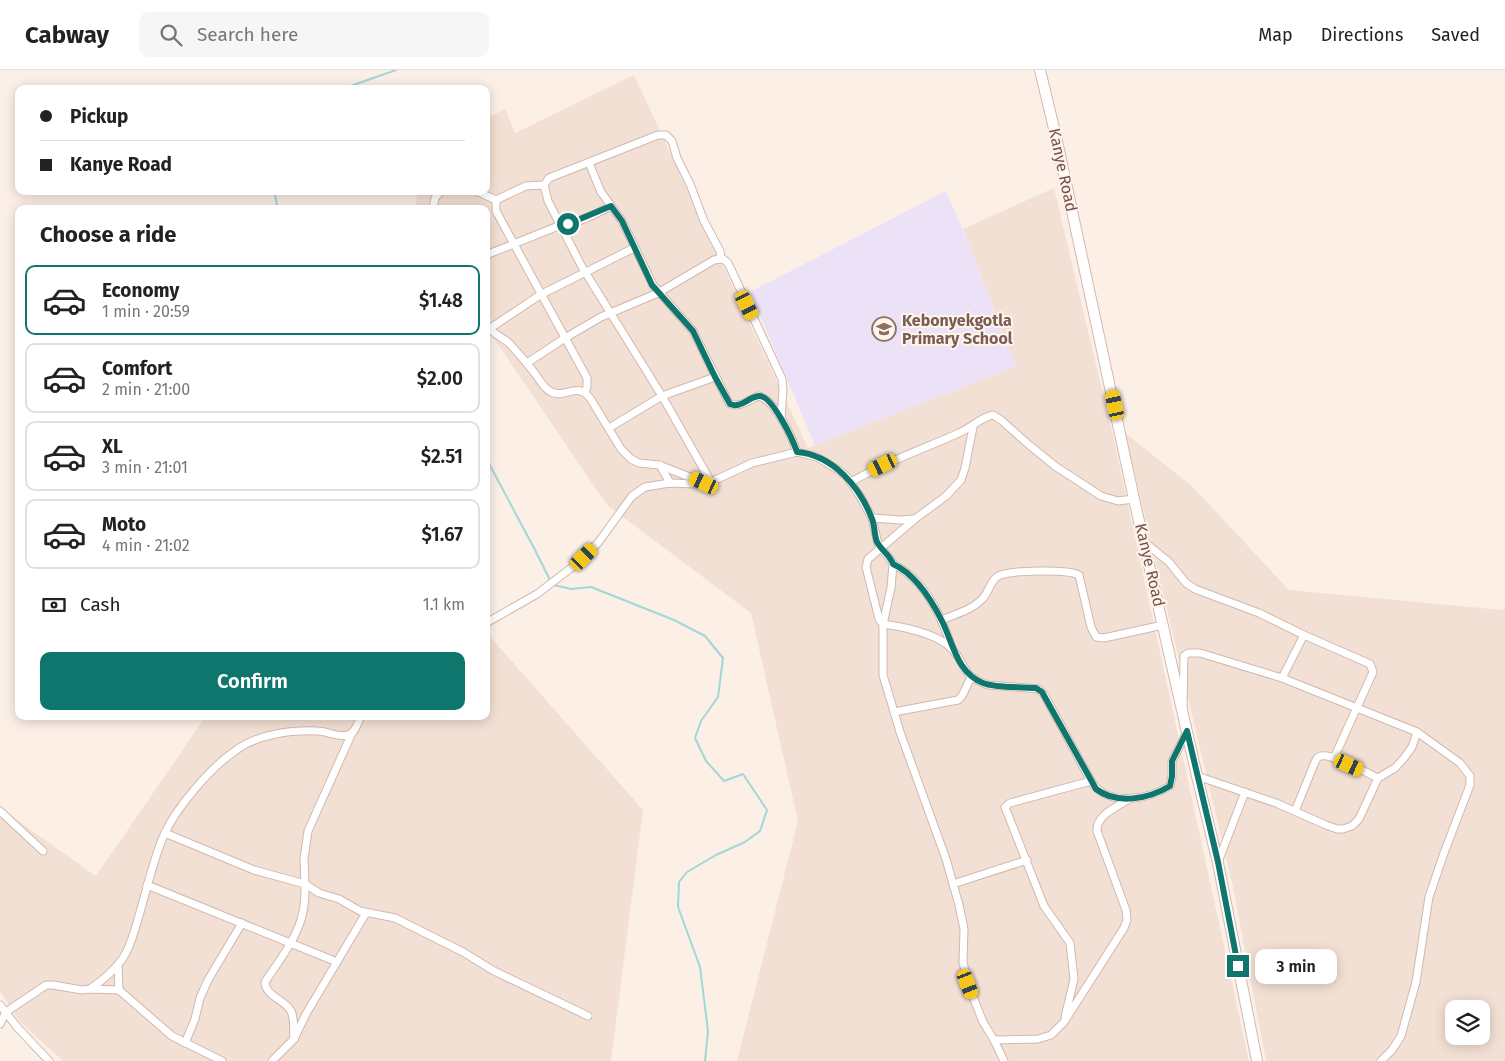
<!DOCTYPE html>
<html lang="en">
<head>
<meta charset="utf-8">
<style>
	:root { --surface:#fff; --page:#f6f6f6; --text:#222; --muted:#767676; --line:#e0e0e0; --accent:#0f766e }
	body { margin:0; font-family:"Fira Sans",sans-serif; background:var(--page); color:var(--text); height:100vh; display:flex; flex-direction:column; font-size:19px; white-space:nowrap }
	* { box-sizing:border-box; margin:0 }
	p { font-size:16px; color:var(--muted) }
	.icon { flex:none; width:28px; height:28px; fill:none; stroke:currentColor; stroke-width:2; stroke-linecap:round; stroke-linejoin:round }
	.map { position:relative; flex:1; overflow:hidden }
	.side { position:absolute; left:15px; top:135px; width:475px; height:515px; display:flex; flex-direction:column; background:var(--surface); border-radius:10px; box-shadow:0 2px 12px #0003 }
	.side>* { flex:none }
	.top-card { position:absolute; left:15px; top:15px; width:475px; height:110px; border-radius:10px; box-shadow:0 2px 12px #0003; display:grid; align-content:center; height:110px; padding:0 25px; background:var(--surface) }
	.tools { position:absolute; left:1445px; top:930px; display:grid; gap:10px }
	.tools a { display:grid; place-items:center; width:45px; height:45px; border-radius:10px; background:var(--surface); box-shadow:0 2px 12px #0003; font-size:25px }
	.end { position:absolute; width:22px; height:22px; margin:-11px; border:6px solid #0f766e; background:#fff; box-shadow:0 0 0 2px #fff }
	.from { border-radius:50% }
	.bubble { position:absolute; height:35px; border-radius:10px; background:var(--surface); box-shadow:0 2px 12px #0003; font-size:16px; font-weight:600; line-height:35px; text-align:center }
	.car { position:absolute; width:15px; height:30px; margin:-15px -8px; border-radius:6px; box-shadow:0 0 4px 1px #0007; background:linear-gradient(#f5c518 24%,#345 0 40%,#f5c518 0 76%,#345 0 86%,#f5c518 0) }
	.top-card b { display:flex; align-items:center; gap:18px; height:48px; font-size:19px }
	.top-card b+b { border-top:1px solid var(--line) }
	.top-card i { width:12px; height:12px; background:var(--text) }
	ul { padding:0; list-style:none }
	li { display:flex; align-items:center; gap:15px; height:70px; margin:0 10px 8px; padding:0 15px; border:2px solid var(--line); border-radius:10px }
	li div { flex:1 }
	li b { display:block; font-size:19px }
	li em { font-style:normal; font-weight:600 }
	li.active { border-color:var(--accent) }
	li>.icon { width:45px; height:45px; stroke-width:1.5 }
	h2 { padding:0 25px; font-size:22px; line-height:60px }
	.pay { display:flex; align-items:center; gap:12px; height:55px; padding:0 25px; font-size:19px }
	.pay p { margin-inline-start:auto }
	.cta { display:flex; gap:10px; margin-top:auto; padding:10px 25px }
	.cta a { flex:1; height:58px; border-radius:10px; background:var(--accent); color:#fff; font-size:20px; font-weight:600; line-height:58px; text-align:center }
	header { display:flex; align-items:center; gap:30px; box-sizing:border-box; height:70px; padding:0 25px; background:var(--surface); border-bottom:1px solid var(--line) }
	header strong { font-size:24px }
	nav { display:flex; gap:28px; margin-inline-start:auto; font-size:18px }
	.search { width:350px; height:45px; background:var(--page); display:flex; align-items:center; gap:12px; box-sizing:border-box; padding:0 18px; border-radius:10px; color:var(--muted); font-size:19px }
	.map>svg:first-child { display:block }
</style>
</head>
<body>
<header>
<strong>Cabway</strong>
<div class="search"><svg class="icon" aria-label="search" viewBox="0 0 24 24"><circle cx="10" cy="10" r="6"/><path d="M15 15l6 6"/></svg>Search here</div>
<nav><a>Map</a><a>Directions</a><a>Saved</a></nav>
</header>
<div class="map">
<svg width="1505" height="991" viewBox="0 0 1505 991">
	<rect width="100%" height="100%" fill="#fcefe6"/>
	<g fill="#f3e0d4" fill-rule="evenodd">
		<polygon points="634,5 808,378 1016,296 963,159 1054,118 1113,366 1249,991 737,991 798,751 751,543 607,435 486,257 486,139 416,139 417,121 486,121 486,49 505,39 515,63"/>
		<path d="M1125,363L1192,416L1289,520L1502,540L1505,537V991H1266L1233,817ZM1454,939H1481V966H1454Z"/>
		<polygon points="486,562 643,740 611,991 63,991 20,952 0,921 0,738 96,806 206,646 486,646"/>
	</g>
	<polygon fill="#ece2f8" points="946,121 964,162 1016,296 815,375 750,222"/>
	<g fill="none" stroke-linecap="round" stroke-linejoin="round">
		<g stroke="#a1d7d6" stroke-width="2">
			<polyline points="342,19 396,0"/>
			<polyline points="274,121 278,139"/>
			<polyline points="486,388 534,478 551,512"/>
			<polyline points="554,515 571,519 591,517 674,550 705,566 723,588 718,627 701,651 695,668 706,691 724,711 743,704 767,740 760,761 745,772 716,785 687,802 679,812 678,837 700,897 708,961 705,991"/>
		</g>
		<g stroke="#d0b8af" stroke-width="9">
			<g id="minor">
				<path d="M589,93L601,122L622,151L653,215L693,261L729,333C738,339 749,330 758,326C774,328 792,367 797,382"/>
				<polyline points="476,121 496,130 526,116 544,115"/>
				<polyline points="496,130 496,141 587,308 587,317 585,322"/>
				<polyline points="433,139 435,128 441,121"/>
				<path d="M486,185L561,155C579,153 596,144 611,136"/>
				<path d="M486,254C492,265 502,266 510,274C518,283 526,292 533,301C539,308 542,317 551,322C566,329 576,311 590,328L621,379L631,389L639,393L659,395L702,412"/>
				<polyline points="489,259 540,225 634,178"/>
				<polyline points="527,293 565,268 601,247 658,223 714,190 723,189 728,193 782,309 783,320 781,348"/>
				<path d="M973,357L965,398L961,410L946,426L915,449L868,489L866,497L879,549L883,554C904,557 938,563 953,580C968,598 961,605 988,615L1039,619L1045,626L1091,711C1107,737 1147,730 1170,716L1172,706V691L1187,662"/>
				<polyline points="609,358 662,326 715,307"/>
				<polyline points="660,395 670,413"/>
				<polyline points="711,412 662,326 582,197 548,131 544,115 549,108 658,65 666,65 672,71 677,88 690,114 704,151 720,181 721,189"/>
				<path d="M851,412C885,392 923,379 959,363C969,359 983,346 993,345L1001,350L1028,374L1055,396L1101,426L1118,431L1134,429"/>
				<polyline points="872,448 901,450 914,449"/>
				<polyline points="1144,472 1169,492 1186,513 1195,519 1259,543 1304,565 1370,594 1373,602 1334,688"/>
				<path d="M893,494C924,509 942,547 952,578"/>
				<path d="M942,550C955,544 973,540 983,528C989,522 990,511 998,506C1009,500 1068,499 1079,505L1091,557L1096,567L1104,568L1163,555"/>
				<polyline points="486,553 537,524 575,495 598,473 632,426 645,417 670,413 694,414 711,412 752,393 797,382 817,387 840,401 847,407 860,426 872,448 878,474 891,490 893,494 891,518 883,554 883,605 900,662 946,789 959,835 964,859 963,892 968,914 983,952 994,970 1004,991"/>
				<polyline points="1282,608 1304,565"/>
				<polyline points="1183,639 1184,586 1188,583 1200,583 1282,608 1417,662 1460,693 1470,706 1470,715 1444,783 1429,827 1416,912 1401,966 1392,980 1381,991"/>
				<polyline points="894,642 958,630 962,626 971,607"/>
				<polyline points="352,663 308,761 304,789 305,814 319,823 339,829 360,841 395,848 463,882 494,901 588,946"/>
				<polyline points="1197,706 1276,733 1326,755 1337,759 1343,759 1352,756 1359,749 1378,708 1395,698 1404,688 1412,677 1417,662"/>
				<polyline points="0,741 43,781"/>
				<path d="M1295,741L1315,692C1317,688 1317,687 1321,686C1332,683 1367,703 1378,708"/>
				<path d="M165,763L254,800L305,814C305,824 305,833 303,842C298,867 279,891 265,912C265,926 284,929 291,941C295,949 293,961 294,969"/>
				<polyline points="1218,792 1245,722"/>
				<polyline points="953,814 1027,790"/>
				<polyline points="147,815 337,892"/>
				<polyline points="118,896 119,920"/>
				<path d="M90,919C103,910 115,900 123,888C129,879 132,869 135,859C145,828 151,795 164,765C176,738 210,698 235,681C257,664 291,660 318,661C327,661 344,670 352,663C356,659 359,651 361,646"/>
				<polyline points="0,935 17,957 49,991"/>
				<polyline points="1065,947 1074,909 1070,873 1044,836 1005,737 1010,733 1091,711"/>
				<polyline points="0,954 6,942 46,915 53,915 82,920 90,919 119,920 172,966 222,991"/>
				<path d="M994,970L1038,969L1051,965L1064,952L1124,858L1127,850L1126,840L1097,761C1096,745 1117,737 1129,729"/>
				<polyline points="185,973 195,949 200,928 208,910 242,853"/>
				<polyline points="272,991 294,969 306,944 366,843"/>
			</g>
		</g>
		<g stroke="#d5b8ae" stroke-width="12">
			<polyline id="secondary" points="1040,0 1057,71 1134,429 1197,706 1218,793 1257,991"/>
		</g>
		<use href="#minor" stroke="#fff" stroke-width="7"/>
		<use href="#secondary" stroke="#fff" stroke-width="10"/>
	</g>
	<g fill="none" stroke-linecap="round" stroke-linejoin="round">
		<path stroke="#0f766e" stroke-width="6" d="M568,154L611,136L622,151L652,215L693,261L715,307L730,334C741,339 748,327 759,326C772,325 793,370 797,382C833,385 860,417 872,449C875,456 874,465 877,472C881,480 890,485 893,494C915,504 931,529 942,551C953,573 957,603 983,613C995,618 1021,617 1036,618L1042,622L1096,719C1117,735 1149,729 1170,716L1172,706V691L1187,661L1218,792L1238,896"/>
	</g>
	<defs>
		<g id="school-ring" transform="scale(1.25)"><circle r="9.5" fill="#fff4ec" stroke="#8d6e63" stroke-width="1.5"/><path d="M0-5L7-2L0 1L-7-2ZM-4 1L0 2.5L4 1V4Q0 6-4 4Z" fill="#8d6e63"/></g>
	</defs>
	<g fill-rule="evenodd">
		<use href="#school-ring" x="884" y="259"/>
	</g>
	<g text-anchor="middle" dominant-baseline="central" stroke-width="4" stroke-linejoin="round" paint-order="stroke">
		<g font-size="16" fill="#75524b" stroke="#fff4ec">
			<text transform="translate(1063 100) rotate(78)">Kanye Road</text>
			<text transform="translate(1150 495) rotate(77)">Kanye Road</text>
		</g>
		<g font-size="16" font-weight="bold" fill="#785e54" stroke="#fff4ec" text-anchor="start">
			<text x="902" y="250">Kebonyekgotla<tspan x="902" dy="18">Primary School</tspan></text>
		</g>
	</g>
</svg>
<div class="tools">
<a><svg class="icon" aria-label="layers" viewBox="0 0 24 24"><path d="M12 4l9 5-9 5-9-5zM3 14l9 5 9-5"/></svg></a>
</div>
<i class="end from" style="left:568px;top:154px"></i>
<i class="end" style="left:1238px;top:896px"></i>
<div class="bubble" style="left:1255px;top:879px;width:82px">3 min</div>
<i class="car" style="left:747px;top:235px;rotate:153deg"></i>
<i class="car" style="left:1115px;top:335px;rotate:348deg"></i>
<i class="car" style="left:883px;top:395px;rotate:244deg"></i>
<i class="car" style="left:704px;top:413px;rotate:295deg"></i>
<i class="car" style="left:584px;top:487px;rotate:45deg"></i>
<i class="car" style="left:1349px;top:695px;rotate:115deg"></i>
<i class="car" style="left:968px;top:914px;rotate:159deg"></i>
<div class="top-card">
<b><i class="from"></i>Pickup</b>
<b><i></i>Kanye Road</b>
</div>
<section class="side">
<h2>Choose a ride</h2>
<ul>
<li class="active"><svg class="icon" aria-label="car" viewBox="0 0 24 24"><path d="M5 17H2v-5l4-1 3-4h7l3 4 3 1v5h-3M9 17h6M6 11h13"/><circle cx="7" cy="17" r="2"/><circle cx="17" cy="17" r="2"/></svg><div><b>Economy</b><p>1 min · 20:59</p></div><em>$1.48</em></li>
<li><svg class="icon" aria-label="car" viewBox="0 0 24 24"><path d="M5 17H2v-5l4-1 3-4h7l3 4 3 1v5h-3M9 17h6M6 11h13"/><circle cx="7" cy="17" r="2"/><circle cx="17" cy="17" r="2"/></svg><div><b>Comfort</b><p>2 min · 21:00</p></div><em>$2.00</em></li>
<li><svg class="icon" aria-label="car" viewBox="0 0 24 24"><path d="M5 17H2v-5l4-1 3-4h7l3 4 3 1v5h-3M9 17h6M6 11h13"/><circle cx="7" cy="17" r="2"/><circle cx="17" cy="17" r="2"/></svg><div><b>XL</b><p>3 min · 21:01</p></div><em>$2.51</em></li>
<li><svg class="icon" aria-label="car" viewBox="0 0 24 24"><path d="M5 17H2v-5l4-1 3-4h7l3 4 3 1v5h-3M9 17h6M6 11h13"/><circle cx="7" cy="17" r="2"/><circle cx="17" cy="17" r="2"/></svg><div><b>Moto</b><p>4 min · 21:02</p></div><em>$1.67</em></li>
</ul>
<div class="pay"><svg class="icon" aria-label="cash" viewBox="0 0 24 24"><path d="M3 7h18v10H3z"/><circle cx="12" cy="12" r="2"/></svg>Cash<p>1.1 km</p></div>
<div class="cta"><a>Confirm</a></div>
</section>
</div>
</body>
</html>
